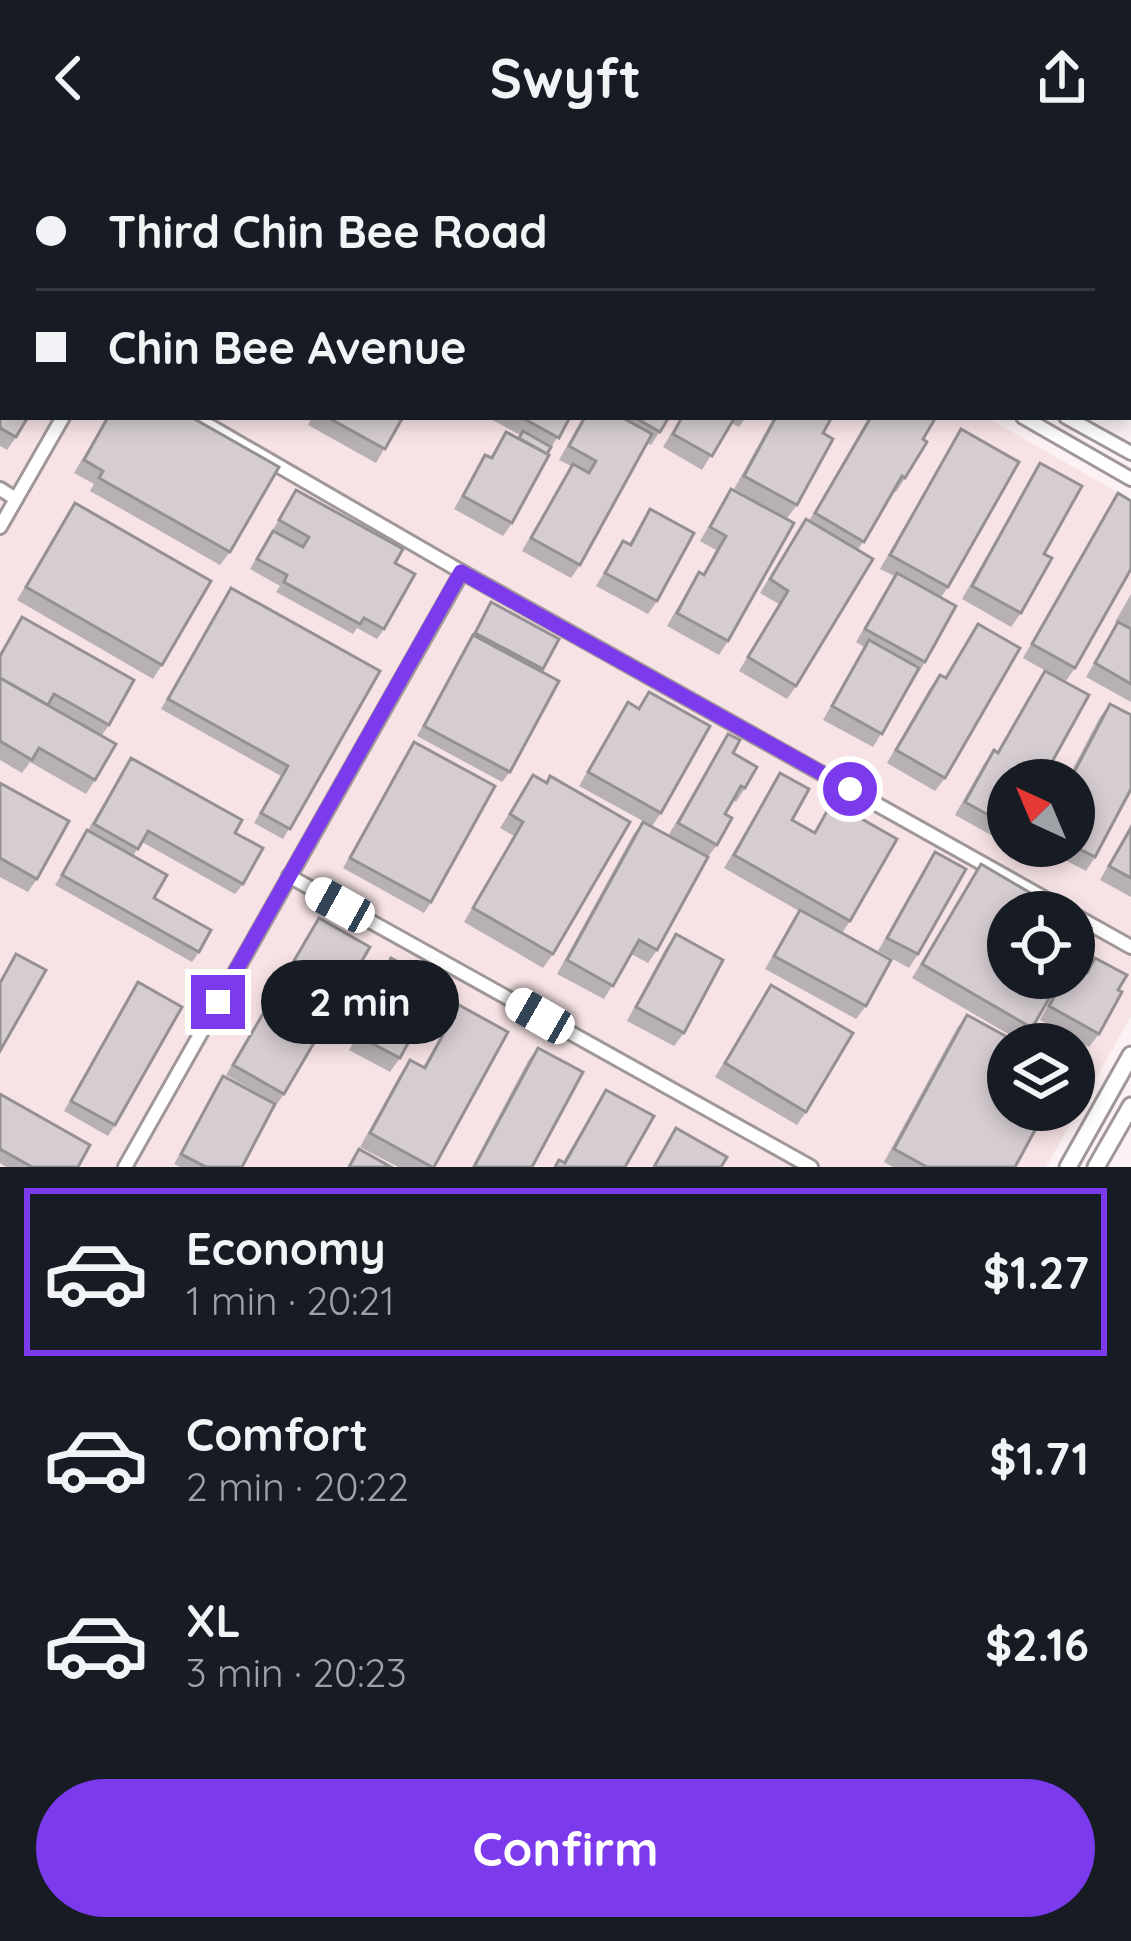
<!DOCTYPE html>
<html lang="en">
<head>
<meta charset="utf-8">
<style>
	:root { --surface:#171b24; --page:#242831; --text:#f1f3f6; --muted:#9ea1a6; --line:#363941; --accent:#7c3aed }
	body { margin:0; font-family:Quicksand,sans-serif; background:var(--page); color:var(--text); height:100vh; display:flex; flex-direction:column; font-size:45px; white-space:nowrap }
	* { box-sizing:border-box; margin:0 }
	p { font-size:39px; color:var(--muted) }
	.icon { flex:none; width:66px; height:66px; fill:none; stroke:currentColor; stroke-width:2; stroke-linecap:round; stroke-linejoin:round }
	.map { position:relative; height:1011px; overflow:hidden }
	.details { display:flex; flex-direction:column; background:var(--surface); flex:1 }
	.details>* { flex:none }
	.banner { position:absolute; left:0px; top:0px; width:1131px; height:264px; box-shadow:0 6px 18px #0003; display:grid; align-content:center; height:264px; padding:0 36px; background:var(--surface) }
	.needle { width:78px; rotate:316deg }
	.buttons { position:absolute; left:987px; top:603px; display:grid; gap:24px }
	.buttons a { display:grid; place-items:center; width:108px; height:108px; border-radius:50%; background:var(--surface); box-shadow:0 6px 18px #0003; font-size:60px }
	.end { position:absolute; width:54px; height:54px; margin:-27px; border:15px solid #7c3aed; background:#fff; box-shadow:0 0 0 6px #fff }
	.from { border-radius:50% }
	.bubble { position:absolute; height:84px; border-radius:42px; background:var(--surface); box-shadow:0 6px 18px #0003; font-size:39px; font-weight:800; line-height:84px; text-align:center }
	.car { position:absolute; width:36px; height:72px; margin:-36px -18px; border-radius:15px; box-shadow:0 0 9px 3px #0007; background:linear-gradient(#fff 24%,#345 0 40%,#fff 0 76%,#345 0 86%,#fff 0) }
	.banner b { display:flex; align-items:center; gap:42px; height:114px; font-size:45px }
	.banner b+b { border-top:3px solid var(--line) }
	.banner i { width:30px; height:30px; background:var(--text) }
	ul { padding:21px 0 0; list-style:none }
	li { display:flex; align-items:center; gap:36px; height:168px; margin:0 24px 18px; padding:0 12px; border:6px solid transparent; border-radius:0px }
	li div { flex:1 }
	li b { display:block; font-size:45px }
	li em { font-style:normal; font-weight:800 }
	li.selected { border-color:var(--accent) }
	li>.icon { width:108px; height:108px; stroke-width:1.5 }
	.primary-button { display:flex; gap:24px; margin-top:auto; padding:24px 36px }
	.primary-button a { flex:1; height:138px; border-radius:72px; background:var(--accent); color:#fff; font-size:48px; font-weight:800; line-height:138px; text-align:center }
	header { display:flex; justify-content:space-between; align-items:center; height:156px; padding:0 36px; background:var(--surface); font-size:54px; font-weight:800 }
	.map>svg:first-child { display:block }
</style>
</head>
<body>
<header><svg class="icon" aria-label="back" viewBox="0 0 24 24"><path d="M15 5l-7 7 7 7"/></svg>Swyft<svg class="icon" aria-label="share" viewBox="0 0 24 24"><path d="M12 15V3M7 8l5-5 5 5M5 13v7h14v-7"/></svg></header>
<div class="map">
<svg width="1131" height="1011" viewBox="0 0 1131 1011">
	<rect width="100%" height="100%" fill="#fdf2f3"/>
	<path fill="#f7e3e5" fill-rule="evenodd" d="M0,0H597L596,3H3V261H986L1131,344V860L1046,1011H0ZM1008,624H1074V690H1008ZM1008,756H1074V822H1008ZM1008,888H1074V954H1008Z"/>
	<polygon fill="#e2c7a5" points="1066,0 1131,0 1131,155 1128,153 1128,3 1065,3"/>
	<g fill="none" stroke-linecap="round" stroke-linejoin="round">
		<g stroke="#a09798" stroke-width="18">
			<g id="minor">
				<polyline points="621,0 621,3"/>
				<polyline points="647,0 647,3"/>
				<polyline points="210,3 212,0"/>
				<polyline points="194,261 462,416 1069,756"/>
				<polyline points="1023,261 1131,323"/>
				<polyline points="1066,261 1131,297"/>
				<polyline points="0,333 16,343"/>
				<polyline points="0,371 63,261"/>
				<polyline points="289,720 811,1011"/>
				<polyline points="1074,759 1131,791"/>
				<polyline points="125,1011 462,416"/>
			</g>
		</g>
		<g stroke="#a09798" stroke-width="21">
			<g id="major">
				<polyline points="1068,1011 1131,899"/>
				<polyline points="1096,1011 1131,950"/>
			</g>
		</g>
		<use href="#minor" stroke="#fff" stroke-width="12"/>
		<use href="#major" stroke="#fff" stroke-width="15"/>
	</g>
	<g fill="#b7b0b5">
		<polygon points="0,0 3,3 3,85 0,83"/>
		<polygon points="60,0 100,0 98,3 65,3"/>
		<polygon points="252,0 388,0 386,3 257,3"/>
		<polygon points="3,194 3,261 16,281 7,294 0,290 0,199"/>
		<polygon points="107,261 191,261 230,396 220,409 90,335 94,328 74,317"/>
		<polygon points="312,261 403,261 376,307 308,269"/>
		<polygon points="487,261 570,261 549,295 512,367 503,380 454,353 485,299 490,302 506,276 518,282 520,279"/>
		<polygon points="583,261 669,261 651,289 647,287 580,409 571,422 522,395 571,310 559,304"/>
		<polygon points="681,261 746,261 739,271 731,267 702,314 663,291"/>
		<polygon points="774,261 832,261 823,277 797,349 787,362 734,333"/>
		<polygon points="869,261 936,261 923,283 905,322 896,336 893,334 858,394 796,530 787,543 739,515 779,448 760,437 797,376 806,363 809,365"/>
		<polygon points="961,273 948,431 941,441 925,506 873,591 823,564 864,491 856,486 894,420 880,413"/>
		<polygon points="1040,307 1044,398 1021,457 1011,471 962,443"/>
		<polygon points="731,333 728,485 719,499 667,470 690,430 699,416 703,418 716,394 700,385"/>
		<polygon points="296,334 395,407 384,473 377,483 357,472 353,478 276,436 280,430 250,413"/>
		<polygon points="1118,337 1075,512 1065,526 1023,502"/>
		<polygon points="75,347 162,509 153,523 17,444"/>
		<polygon points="650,353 657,445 648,458 596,430 623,385 629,388"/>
		<polygon points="231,432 380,515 283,683 254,667 281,620 161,553"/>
		<polygon points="1131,438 1131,546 1086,521 1118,467 1115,466"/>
		<polygon points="491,446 559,483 541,516 510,616 502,626 417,580"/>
		<polygon points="22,461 109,569 102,579 95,624 86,638 30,606 22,617 0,604 0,497"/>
		<polygon points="978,468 945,622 935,635 887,607 930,532 940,519 945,522"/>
		<polygon points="1045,515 1008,624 1008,682 1005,687 955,659 984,608 994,594 997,596"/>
		<polygon points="649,536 661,657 652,670 579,630 628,546 638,552"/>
		<polygon points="1110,548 1095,701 1086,715 1038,690 1074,690 1074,624 1067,624 1100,561"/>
		<polygon points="728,578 733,597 745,632 736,646 733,644 725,658 717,689 707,702 657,794 648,807 631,798 604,843 557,818 633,679 643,666 668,680"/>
		<polygon points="414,586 431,746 424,757 343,712"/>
		<polygon points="131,602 235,677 243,728 235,738 142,686 133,700 154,742 199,796 192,806 55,729"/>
		<polygon points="780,617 792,664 814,676 832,646 850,765 842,777 866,850 856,863 765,813 799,755 724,712"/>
		<polygon points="533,619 553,798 543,812 464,766 514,680 500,672"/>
		<polygon points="0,627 37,723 28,736 0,721"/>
		<polygon points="1131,668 1131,741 1100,724"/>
		<polygon points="935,696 918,798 909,812 878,795"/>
		<polygon points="981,708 1032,872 1022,886 912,822"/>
		<polygon points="319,762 284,938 277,948 226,919"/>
		<polygon points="676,778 684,877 674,890 627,865 666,792"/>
		<polygon points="391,802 400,902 390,916 349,894 370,854 363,850"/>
		<polygon points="1095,802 1118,834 1099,878 1089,891 1040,864 1063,822 1074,822 1085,816"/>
		<polygon points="138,826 115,969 108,980 64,955"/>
		<polygon points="771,829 806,956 797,969 715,921"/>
		<polygon points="459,849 434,1011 398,1011 360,991 401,917 410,904 423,911"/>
		<polygon points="967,859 1015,1011 893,1011 884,1006 957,872"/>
		<polygon points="538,892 532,1011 472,1011 528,905"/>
		<polygon points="223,920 242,1011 180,1011 174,1008"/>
		<polygon points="606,934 625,1011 554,1011 559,1004 563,1006"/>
		<polygon points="0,938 78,1011 6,1011 0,1007"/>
	</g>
	<g fill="#d5cdd2" stroke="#959093" stroke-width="3">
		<polygon points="0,0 56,0 61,3 3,3 3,66 0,65"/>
		<polygon points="285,0 388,0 386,3 290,3"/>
		<polygon points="392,0 439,0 437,3 390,3"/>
		<polygon points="464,0 483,0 488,3 463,3"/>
		<polygon points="501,0 563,0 561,3 506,3"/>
		<polygon points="0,115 3,116 3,135 0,140"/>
		<polygon points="3,197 3,261 28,261 16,281 0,272 0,202"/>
		<polygon points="108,261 191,261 279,311 230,396 99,322 103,315 84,304"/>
		<polygon points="327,261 403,261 385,293"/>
		<polygon points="521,261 570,261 559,282"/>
		<polygon points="585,261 621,261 652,278 580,409 531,382 573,308 589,317 596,305 569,290"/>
		<polygon points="634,261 669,261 660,276"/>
		<polygon points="682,261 735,261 712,300 673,278"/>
		<polygon points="776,261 832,261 823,277 833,283 797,349 744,320"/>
		<polygon points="871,261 936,261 923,283 927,286 905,322 902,320 864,386 815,357"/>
		<polygon points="961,273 1019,306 948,431 890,399"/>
		<polygon points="523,275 551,291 547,298 519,282"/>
		<polygon points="506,276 549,299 512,367 463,340 485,299 492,302"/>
		<polygon points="1040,307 1082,330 1044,398 1052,402 1021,457 972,430"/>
		<polygon points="731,333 794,367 728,485 677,457 699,416 704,419 726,380 710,371"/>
		<polygon points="296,334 403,393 395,407 415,418 384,473 364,462 360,468 284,426 287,419 257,403 273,375 303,391 309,381 279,364"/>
		<polygon points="1118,337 1131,345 1131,413 1075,512 1032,488"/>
		<polygon points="75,347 211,425 162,509 26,431"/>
		<polygon points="650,353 694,377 657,445 605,417 623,385 631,389"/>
		<polygon points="806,363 873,403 796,530 748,501 788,435 770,423"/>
		<polygon points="897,417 956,450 925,506 865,473"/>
		<polygon points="231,432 380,515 290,673 261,657 288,610 168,543"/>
		<polygon points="491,446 559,483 543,513 475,477"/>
		<polygon points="22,461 134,524 109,569 54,538 48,549 0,522 0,500"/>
		<polygon points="1118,466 1131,473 1131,528 1095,507"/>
		<polygon points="978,468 1020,492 945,622 896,594 940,519 946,522"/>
		<polygon points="473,479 559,525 510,616 424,570"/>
		<polygon points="869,484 919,512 882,578 832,550"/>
		<polygon points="1045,515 1089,539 1042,624 1008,624 1008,670 965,646 994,594 998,597"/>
		<polygon points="0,522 116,588 95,624 39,592 32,604 0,585"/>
		<polygon points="649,536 710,570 661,657 588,616 628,546 639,553"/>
		<polygon points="1110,548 1131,559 1131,633 1095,701 1074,690 1074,624 1070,624"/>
		<polygon points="728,578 740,584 733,597 757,611 745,632 741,630 725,658 732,662 717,689 678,667"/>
		<polygon points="414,586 495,630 431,746 350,702"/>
		<polygon points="131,602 242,664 235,677 263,692 243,728 148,675 138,693 94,668"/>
		<polygon points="780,617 809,633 792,664 815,677 832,646 897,683 850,765 734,699"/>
		<polygon points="533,619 547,627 550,620 630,666 553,798 473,752 523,666 510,658"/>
		<polygon points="0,627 69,665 37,723 0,702"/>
		<polygon points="643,666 708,701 657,794 639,784 613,830 567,804"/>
		<polygon points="1131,672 1131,722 1109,710"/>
		<polygon points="87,674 167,719 154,742 211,774 199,796 62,719"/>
		<polygon points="935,696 966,713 918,798 887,782"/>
		<polygon points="981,708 1063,756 1008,756 1008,822 1061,822 1032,872 922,808"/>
		<polygon points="800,754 891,804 866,850 774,800"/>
		<polygon points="319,762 370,791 284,938 233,909"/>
		<polygon points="1074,763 1091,772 1074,800"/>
		<polygon points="676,778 723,804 684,877 636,851"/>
		<polygon points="16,798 46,814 0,895 0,827"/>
		<polygon points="391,802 440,828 400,902 358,880 380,840 373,837"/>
		<polygon points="1095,802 1127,819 1118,834 1122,836 1099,878 1049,850 1065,822 1074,822 1074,810 1087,817"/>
		<polygon points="138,826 182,851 115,969 71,945"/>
		<polygon points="771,829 853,877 806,956 725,907"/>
		<polygon points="459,849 508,876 434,1011 432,1011 370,977 410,904 425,912"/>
		<polygon points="967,859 1020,888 1008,888 1008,954 1046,954 1015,1011 927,1011 894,993"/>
		<polygon points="538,892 583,916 532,1011 474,1011"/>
		<polygon points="223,920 275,948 242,1011 206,1011 181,998"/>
		<polygon points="606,934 654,960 625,1011 555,1011 559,1004 565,1007"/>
		<polygon points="0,938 90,989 78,1011 32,1011 0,993"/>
		<polygon points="676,972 727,1001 721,1011 654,1011"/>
		<polygon points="359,993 391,1011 349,1011"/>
	</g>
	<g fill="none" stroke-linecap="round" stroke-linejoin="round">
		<polyline stroke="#7c3aed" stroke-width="15" points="218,846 461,416 850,633"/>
	</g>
</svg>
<div class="buttons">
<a><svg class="needle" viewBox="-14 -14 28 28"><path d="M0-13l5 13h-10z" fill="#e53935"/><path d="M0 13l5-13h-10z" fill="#9ea1a6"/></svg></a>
<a><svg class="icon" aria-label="locate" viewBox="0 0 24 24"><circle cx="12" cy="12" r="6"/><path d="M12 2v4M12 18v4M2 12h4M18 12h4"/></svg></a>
<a><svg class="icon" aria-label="layers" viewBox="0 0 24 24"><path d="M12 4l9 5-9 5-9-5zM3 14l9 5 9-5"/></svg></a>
</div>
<i class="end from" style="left:850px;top:633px"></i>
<i class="end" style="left:218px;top:846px"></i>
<div class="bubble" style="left:261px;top:804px;width:198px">2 min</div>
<i class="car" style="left:340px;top:749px;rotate:299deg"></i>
<i class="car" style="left:540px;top:860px;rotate:300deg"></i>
<div class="banner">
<b><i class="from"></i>Third Chin Bee Road</b>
<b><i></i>Chin Bee Avenue</b>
</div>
</div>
<section class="details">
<ul>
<li class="selected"><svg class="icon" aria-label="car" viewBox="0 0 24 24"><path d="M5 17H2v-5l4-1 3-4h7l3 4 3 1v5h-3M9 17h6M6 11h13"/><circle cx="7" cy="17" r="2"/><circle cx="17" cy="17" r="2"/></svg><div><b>Economy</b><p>1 min · 20:21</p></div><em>$1.27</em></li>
<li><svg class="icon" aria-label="car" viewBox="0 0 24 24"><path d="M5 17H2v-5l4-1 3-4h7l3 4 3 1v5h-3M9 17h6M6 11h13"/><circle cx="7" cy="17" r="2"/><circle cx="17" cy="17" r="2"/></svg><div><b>Comfort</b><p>2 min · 20:22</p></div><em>$1.71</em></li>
<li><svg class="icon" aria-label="car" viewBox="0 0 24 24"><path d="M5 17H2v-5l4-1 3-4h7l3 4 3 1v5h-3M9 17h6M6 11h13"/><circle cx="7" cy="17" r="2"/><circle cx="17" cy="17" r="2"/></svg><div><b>XL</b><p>3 min · 20:23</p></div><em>$2.16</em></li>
</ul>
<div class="primary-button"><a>Confirm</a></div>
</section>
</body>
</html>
